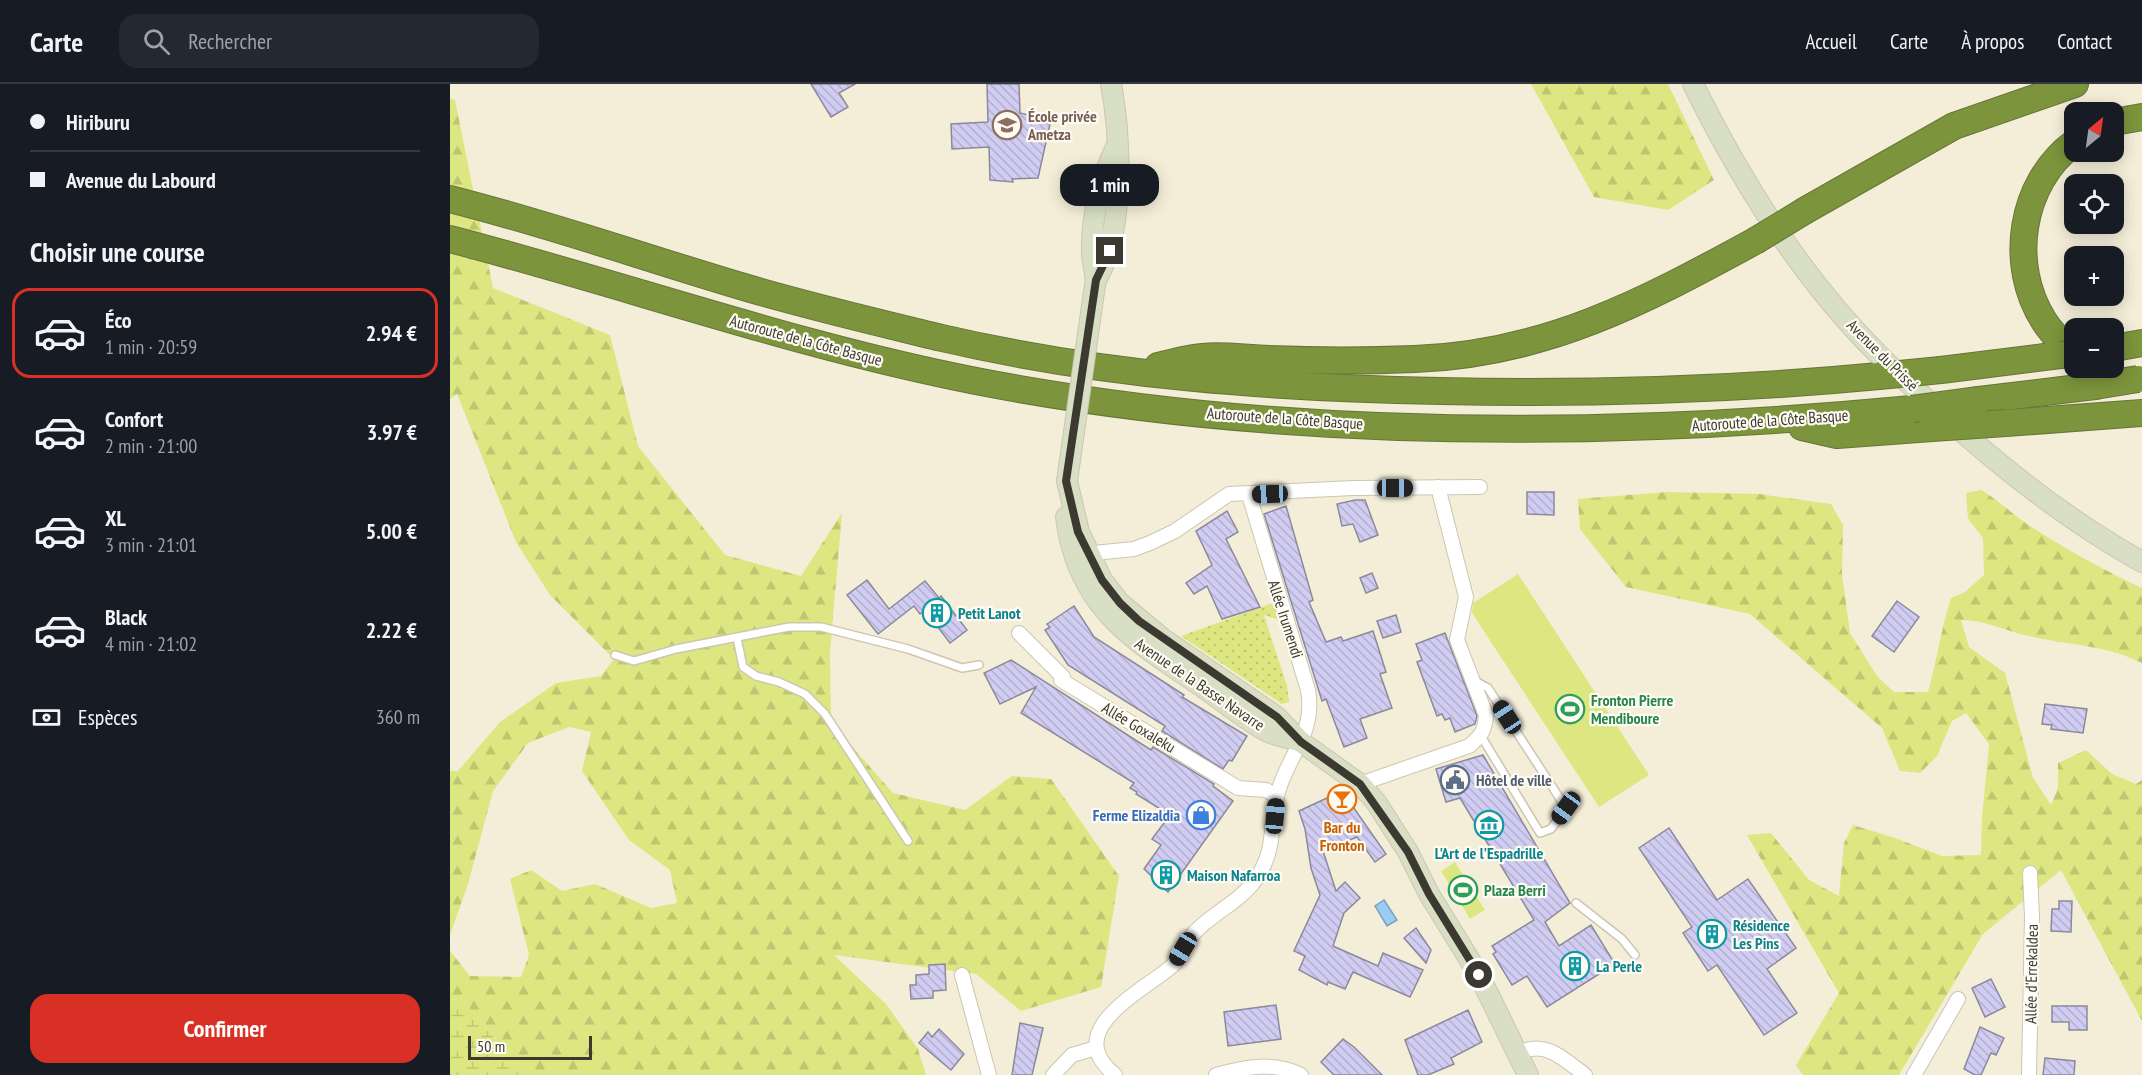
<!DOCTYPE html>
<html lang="fr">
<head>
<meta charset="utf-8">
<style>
	:root { --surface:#171b24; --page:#242831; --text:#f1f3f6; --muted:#9ea1a6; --line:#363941; --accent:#d93025 }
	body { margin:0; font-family:"PT Sans Narrow",sans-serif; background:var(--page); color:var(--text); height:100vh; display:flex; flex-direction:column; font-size:22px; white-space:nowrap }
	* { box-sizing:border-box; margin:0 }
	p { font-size:20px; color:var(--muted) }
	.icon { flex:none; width:33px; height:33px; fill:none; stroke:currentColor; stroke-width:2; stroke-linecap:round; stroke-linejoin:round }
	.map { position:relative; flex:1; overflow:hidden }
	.drawer { display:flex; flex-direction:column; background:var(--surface); width:450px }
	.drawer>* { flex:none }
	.banner { display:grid; align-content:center; height:132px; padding:0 30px; background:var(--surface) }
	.needle { width:39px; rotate:29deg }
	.controls { position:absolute; left:1614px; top:18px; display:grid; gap:12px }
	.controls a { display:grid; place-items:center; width:60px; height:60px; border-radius:12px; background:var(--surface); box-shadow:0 3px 15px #0003; font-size:30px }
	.scale { position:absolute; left:18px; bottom:15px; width:124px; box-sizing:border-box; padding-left:6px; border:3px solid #3c3931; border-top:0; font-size:16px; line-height:21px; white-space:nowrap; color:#3c3931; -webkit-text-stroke:4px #fefbf3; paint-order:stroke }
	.end { position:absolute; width:27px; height:27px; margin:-14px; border:8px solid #3c3931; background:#fff; box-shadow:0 0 0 3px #fff }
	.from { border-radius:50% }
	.bubble { position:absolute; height:42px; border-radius:18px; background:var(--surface); box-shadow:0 3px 15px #0003; font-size:20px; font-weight:700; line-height:42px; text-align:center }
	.car { position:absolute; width:18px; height:36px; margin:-18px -9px; border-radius:8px; box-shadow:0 0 4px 2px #0007; background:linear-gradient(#222 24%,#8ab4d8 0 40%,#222 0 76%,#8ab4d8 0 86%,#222 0) }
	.banner b { display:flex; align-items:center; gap:21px; height:57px; font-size:22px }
	.banner b+b { border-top:2px solid var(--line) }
	.banner i { width:15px; height:15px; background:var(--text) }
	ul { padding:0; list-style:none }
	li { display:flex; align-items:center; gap:18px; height:90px; margin:0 12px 9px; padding:0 18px; border:3px solid transparent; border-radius:18px }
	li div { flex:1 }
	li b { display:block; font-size:22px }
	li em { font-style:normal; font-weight:700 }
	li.current { border-color:var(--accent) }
	li>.icon { width:54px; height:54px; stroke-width:1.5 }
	h2 { padding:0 30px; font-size:27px; line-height:72px }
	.pay { display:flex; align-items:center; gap:15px; height:66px; padding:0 30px; font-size:22px }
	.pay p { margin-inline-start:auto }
	.cta { display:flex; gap:12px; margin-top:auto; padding:12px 30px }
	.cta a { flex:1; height:69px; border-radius:18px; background:var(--accent); color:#fff; font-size:24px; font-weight:700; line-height:69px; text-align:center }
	header { display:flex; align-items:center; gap:36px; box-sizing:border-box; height:84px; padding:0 30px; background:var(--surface); border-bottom:2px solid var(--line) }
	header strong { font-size:28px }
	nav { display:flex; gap:33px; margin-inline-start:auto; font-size:21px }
	.search { width:420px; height:54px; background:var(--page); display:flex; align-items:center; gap:15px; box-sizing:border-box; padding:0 21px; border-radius:18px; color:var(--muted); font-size:22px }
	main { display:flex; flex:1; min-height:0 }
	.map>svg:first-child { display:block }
</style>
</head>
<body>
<header>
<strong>Carte</strong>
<div class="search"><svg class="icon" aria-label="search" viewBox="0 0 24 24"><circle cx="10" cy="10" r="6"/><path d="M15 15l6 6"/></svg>Rechercher</div>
<nav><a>Accueil</a><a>Carte</a><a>À propos</a><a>Contact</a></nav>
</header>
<main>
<section class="drawer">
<div class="banner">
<b><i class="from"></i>Hiriburu</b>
<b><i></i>Avenue du Labourd</b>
</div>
<h2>Choisir une course</h2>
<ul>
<li class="current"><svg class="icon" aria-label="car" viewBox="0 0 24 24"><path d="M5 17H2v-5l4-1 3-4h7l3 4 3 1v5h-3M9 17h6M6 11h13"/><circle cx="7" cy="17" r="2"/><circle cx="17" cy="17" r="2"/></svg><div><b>Éco</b><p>1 min · 20:59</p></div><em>2.94 €</em></li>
<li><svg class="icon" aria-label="car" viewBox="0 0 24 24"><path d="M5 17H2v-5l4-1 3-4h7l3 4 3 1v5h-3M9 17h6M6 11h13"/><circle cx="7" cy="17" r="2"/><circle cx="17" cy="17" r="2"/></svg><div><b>Confort</b><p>2 min · 21:00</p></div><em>3.97 €</em></li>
<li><svg class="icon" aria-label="car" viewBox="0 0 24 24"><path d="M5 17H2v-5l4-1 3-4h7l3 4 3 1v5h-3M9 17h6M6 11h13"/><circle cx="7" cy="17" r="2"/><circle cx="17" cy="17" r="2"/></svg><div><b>XL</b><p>3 min · 21:01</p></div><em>5.00 €</em></li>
<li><svg class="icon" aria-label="car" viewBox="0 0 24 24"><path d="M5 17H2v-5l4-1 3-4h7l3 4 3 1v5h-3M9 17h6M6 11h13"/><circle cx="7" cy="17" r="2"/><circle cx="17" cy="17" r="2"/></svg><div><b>Black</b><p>4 min · 21:02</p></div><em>2.22 €</em></li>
</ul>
<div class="pay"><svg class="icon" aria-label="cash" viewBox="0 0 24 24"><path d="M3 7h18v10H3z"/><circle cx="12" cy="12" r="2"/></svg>Espèces<p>360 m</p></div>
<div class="cta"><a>Confirmer</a></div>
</section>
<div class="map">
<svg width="1692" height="991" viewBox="0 0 1692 991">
	<defs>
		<pattern id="forest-firs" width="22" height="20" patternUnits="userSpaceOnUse" patternTransform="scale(1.5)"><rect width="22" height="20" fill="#dce781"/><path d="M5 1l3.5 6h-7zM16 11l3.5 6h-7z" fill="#bec770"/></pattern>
		<pattern id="wetland-marsh" width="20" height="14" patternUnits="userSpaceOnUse" patternTransform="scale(1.5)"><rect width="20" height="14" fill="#dce781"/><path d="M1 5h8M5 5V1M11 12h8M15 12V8" fill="none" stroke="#bec770"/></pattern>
		<pattern id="park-dots" width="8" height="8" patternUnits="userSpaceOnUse" patternTransform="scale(1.5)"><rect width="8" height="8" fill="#dce781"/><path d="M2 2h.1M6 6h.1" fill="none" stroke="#bec770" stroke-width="1.8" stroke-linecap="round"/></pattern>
		<pattern id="building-back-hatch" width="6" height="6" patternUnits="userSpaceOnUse" patternTransform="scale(1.5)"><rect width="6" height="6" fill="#d1ccf1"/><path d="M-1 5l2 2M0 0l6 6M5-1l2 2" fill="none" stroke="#b4b0cf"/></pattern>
	</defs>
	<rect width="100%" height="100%" fill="#f4eed9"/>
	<g fill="#dce781">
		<polygon points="1068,490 1199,691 1149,723 1022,529 1023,519"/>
		<polygon points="1005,778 1035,826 1020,835 991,787"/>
	</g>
	<g fill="url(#forest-firs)">
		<polygon points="1081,0 1218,0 1264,96 1218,126 1144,113"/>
		<polygon points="0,15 5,16 43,204 160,251 188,362 275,471 351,492 392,429 380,568 381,639 443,709 515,726 562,692 601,695 669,792 651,903 571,927 526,890 384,871 436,920 468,965 476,991 82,991 61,973 14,918 0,914 0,867 20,892 71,893 79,871 60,795 81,786 112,807 145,800 201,824 227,819 220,786 179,756 132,687 141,648 119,643 78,659 43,707 18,800 0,851 0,687 8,687 50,638 106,599 151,592 164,575 100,511 66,458 7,310 0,315"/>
		<path d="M1531,406C1550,417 1564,432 1583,444C1618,466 1655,487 1692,504V579C1657,561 1617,561 1579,552C1556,547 1535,536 1511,536L1519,563L1555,589L1583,694L1601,721L1608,704V679L1636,666L1662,690L1686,700L1692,696V937L1611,786L1533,850L1449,991H1353L1346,981L1389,909L1297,751L1321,749L1359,796L1389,812L1394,759L1403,741L1448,755L1492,772L1531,771L1532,733L1539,660L1516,629L1502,637L1487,672L1470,689L1450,687L1432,644L1300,530L1176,503L1130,445L1128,415L1217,408L1309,410L1381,420L1393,441L1392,490L1400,549L1427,592L1444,608H1478C1487,576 1491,545 1501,514L1515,508L1534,491L1533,454L1518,435L1516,409Z"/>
	</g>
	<polygon fill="url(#wetland-marsh)" points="0,914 14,918 61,973 82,991 0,991"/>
	<polygon fill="url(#park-dots)" points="820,520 826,521 831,537 814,531 837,602 839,618 832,620 731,552"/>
	<polygon fill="#99cdf4" stroke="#7da1ba" stroke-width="1.5" points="934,816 947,836 937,842 925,822"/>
	<g fill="url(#building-back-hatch)" stroke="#8b899c" stroke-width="1.5">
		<polygon points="361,0 405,0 389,9 398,23 381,33"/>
		<polygon points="537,0 569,0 570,29 586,33 585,36 600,40 588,94 562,95 563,98 540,96 539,63 502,65 501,40 538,38"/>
		<polygon points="1077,408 1104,408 1104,431 1077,430"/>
		<polygon points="905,416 915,416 928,451 910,458 903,440 892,442 887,420"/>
		<polygon points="836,422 863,516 859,518 876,558 891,553 893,557 923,547 936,588 930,590 942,624 910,635 917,654 894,663 876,615 872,617 814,430"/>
		<polygon points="777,427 788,448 776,455 810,523 772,535 757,502 744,510 736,499 762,481 746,447"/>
		<polygon points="922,489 928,504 916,509 910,494"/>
		<polygon points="417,496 439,525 475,497 489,514 491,512 517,546 500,559 475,526 470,530 464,522 428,550 397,511"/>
		<polygon points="1447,517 1469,533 1444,568 1422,552"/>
		<polygon points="624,522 644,553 734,611 732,613 797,652 782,677 779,676 773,685 712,647 715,642 618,581 595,546 600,543 597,540"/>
		<polygon points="946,531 951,548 933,554 927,537"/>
		<polygon points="995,549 1027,632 1025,640 1005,648 1000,634 995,636 992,630 987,632 967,578 972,576 966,560"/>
		<polygon points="561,576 690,659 701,666 703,663 764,700 763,702 783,717 718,808 694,785 711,761 702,755 720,731 686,710 687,708 680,704 684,699 571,629 586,603 550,620 534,589"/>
		<polygon points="1595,620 1637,625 1633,649 1601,645 1602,641 1592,640"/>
		<polygon points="1033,671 1120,819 1095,838 1109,862 1141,841 1165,880 1097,923 1077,892 1062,901 1043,870 1046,868 1042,862 1084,836 1010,714 996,718 986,685"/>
		<polygon points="892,707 936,770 925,778 907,753 873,767 886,807 895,798 910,814 894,829 883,862 928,882 933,869 973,886 960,913 903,888 895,905 878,898 877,901 849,886 855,872 844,867 870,811 861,784 855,745 849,727"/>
		<polygon points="1219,744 1267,816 1298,795 1346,864 1317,885 1347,929 1314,951 1267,881 1258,887 1233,849 1242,843 1189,764"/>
		<polygon points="1609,817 1622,817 1621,848 1601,847 1602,825 1609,825"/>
		<polygon points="966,844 981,866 976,879 954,854"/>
		<polygon points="495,880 496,906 483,907 483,914 461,915 460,901 466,901 466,891 479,890 479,881"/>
		<polygon points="1541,895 1555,923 1535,933 1522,904"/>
		<polygon points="826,921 831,955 778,962 774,928"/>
		<polygon points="1602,922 1637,922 1637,946 1619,946 1619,938 1602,938"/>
		<polygon points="1018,926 1032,958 1001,974 1004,980 978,991 968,991 955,956"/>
		<polygon points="570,939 593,944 582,991 562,991"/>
		<polygon points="1530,943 1554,954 1546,971 1541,969 1531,991 1525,991 1514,985"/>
		<polygon points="489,945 514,970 501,986 469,959 478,948 482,953"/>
		<polygon points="893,955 904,963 932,991 884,991 871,978"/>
		<polygon points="1595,974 1625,977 1624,991 1593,991"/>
	</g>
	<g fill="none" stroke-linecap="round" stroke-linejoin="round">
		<g stroke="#ccc6b1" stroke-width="10">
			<g id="lane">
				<polyline points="287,554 293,583 306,592 329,598 355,610 375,630 458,757"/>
				<polyline points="165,571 184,577 226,565 339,543 371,543 458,565 512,584 529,581"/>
				<polyline points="1025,597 1038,604 1116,724 1101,745 1090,749 1031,652"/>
				<polyline points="1126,819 1172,855 1185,871"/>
			</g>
		</g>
		<g stroke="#ccc6b1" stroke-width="16">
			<g id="street">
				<polyline points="637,479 644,469 684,465 700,459 725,447 779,410 903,404 1030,403"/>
				<polyline points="569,549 613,593 611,596 788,704 816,706 827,712"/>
				<path d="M910,700L1019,662C1031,652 1035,647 1036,631L1007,556L1016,513L988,403"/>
				<polyline points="512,891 539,991"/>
				<path d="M1069,969C1095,955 1115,976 1135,991"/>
				<polyline points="603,991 622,971 646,964"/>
				<path d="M665,991C610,946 692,908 722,882C732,873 735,857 745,848C764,828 790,818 806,795C827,765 819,740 828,708C839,669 866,649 858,606L799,411"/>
				<path d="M766,991C796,983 823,977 851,991"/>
				<polyline points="1464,991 1508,915"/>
				<polyline points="1579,991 1582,833 1580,789"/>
			</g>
		</g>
		<g stroke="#ccc6b1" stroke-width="22">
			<g id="secondary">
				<path d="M1243,0C1291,97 1349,191 1426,268C1446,289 1468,307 1489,327C1552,385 1617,436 1692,478"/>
				<path d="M646,196C675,148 671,54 661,0"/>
				<path d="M645,201C647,190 642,179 642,168C641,133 651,94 666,63"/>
				<polyline points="617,397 629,448 652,496 670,519 712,554 827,633 851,658 910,700 926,718 958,768 979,810 1029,891 1078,991"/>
				<path d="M616,433C627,524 684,557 754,604C774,618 796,637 818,648C828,652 839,654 849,657"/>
			</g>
		</g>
		<g stroke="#667538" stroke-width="28">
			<g id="highway">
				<polyline points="1664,38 1692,33"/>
				<path d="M1624,59C1570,99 1558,181 1594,237C1602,250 1614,261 1624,271"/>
				<path d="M0,115C99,140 196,174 294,203C358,222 426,238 492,254C655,292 824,304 991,307C1138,310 1283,306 1429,292"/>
				<polyline points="1356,126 1504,42 1625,0"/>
				<path d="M0,155C176,201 347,262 526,297C829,356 1156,354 1462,325"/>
				<polyline points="1664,264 1692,259"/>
				<path d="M708,282C722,279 737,274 752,273C773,270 798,275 820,275C868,277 917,277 965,275C1096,270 1193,218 1305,157"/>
				<polyline points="1491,286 1610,271"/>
				<polyline points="1529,316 1645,302"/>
				<polyline points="1556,339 1692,329"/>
				<polyline points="1352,343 1387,351 1482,344"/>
			</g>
		</g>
		<use href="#lane" stroke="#fff" stroke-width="7"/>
		<use href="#street" stroke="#fff" stroke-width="14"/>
		<use href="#secondary" stroke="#d8dfc4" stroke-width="20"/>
		<use href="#highway" stroke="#7c953c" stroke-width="26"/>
		<g stroke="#ccc6b1" stroke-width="22" stroke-linecap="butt">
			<polyline id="secondary-bridge" points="617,397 645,201"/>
		</g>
		<g stroke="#667538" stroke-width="28" stroke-linecap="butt">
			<g id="highway-bridge">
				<polyline points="1305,157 1356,126"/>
				<polyline points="1610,271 1624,270"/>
				<polyline points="1429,292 1491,286"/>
				<polyline points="1645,302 1688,295"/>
				<polyline points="1462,325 1529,316"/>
				<polyline points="1482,344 1556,339"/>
			</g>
		</g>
		<use href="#secondary-bridge" stroke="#d8dfc4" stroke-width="20"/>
		<use href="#highway-bridge" stroke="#7c953c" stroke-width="26"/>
	</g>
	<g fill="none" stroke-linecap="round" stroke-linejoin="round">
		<polyline stroke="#3c3931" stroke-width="8" points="660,167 646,196 616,397 628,448 652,496 670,519 689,537 827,633 851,658 910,700 958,768 979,810 1029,891"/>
	</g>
	<defs>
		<g id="school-ring" transform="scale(1.5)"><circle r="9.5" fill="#fefbf3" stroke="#8d6e63" stroke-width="1.5"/><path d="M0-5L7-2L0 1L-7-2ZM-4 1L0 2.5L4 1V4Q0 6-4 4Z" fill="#8d6e63"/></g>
		<g id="building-ring" transform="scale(1.5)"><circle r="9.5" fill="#fefbf3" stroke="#0f9aa8" stroke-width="1.5"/><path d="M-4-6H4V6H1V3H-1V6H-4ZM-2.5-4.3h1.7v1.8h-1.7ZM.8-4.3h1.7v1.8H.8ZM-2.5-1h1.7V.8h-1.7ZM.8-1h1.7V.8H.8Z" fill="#0f9aa8"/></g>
		<g id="stadium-ring" transform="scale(1.5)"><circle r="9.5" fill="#fefbf3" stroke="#2e9e5b" stroke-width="1.5"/><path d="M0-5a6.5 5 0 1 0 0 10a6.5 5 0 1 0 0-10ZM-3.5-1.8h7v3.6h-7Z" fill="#2e9e5b"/></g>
		<g id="civic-ring" transform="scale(1.5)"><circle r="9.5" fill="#fefbf3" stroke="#5c6f8a" stroke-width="1.5"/><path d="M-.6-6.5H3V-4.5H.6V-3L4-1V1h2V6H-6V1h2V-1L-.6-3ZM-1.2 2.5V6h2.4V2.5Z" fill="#5c6f8a"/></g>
		<g id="bar-ring" transform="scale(1.5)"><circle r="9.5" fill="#fefbf3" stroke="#e8710a" stroke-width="1.5"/><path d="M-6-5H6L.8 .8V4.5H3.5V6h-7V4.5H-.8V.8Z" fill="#e8710a"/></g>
		<g id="shop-ring" transform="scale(1.5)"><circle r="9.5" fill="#fefbf3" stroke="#3f7fe0" stroke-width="1.5"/><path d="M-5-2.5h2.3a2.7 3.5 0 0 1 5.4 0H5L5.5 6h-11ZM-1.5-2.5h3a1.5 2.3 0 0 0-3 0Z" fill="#3f7fe0"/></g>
		<g id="museum-ring" transform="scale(1.5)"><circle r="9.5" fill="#fefbf3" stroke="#0f9aa8" stroke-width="1.5"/><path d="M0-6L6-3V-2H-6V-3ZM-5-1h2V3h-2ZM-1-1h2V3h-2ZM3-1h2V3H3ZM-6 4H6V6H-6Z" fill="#0f9aa8"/></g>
	</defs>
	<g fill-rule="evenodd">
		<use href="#school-ring" x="557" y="41"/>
		<use href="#building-ring" x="487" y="529"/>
		<use href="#stadium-ring" x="1120" y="625"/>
		<use href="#civic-ring" x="1005" y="696"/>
		<use href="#bar-ring" x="892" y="715"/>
		<use href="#shop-ring" x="751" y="731"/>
		<use href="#museum-ring" x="1039" y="741"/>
		<use href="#building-ring" x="716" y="791"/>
		<use href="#stadium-ring" x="1013" y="806"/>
		<use href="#building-ring" x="1262" y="850"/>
		<use href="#building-ring" x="1125" y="882"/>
	</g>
	<g text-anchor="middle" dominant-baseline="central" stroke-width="4.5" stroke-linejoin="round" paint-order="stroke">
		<g font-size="16" font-weight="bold" fill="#785e54" stroke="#fefbf3" text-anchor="start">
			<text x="578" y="32">École privée<tspan x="578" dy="18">Ametza</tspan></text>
		</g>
		<g font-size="16" fill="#3c3931" stroke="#fefbf3">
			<text transform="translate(356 256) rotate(15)">Autoroute de la Côte Basque</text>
			<text transform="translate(1433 271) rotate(45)">Avenue du Prissé</text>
			<text transform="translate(835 334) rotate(4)">Autoroute de la Côte Basque</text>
			<text transform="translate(1320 336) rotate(-4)">Autoroute de la Côte Basque</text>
			<text transform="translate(836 535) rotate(72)">Allée Irumendi</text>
			<text transform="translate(750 600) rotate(34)">Avenue de la Basse Navarre</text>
			<text transform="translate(689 643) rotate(31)">Allée Goxaleku</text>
			<text transform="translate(1581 890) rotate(-89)">Allée d'Errekaldea</text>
		</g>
		<g font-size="16" font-weight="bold" fill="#0d838f" stroke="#fefbf3" text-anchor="start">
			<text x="508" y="529">Petit Lanot</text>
			<text x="1039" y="769" text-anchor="middle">L'Art de l'Espadrille</text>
			<text x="737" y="791">Maison Nafarroa</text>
			<text x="1283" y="841">Résidence<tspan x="1283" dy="18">Les Pins</tspan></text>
			<text x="1146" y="882">La Perle</text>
		</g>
		<g font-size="16" font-weight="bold" fill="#27864d" stroke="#fefbf3" text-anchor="start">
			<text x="1141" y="616">Fronton Pierre<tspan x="1141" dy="18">Mendiboure</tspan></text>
			<text x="1034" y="806">Plaza Berri</text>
		</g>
		<g font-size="16" font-weight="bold" fill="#4e5e75" stroke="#fefbf3" text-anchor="start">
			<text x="1026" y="696">Hôtel de ville</text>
		</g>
		<g font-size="16" font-weight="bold" fill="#366cbe" stroke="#fefbf3" text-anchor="end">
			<text x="730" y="731">Ferme Elizaldia</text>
		</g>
		<g font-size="16" font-weight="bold" fill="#c56008" stroke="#fefbf3">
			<text x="892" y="743">Bar du<tspan x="892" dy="18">Fronton</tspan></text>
		</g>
	</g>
</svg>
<div class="controls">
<a><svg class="needle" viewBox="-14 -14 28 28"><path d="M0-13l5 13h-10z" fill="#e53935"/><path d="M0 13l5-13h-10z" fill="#9ea1a6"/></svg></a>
<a><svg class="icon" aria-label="locate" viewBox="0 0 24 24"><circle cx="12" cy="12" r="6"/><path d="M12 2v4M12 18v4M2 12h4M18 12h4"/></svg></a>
<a>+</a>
<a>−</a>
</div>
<div class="scale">50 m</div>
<i class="end from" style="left:1029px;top:891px"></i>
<i class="end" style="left:660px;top:167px"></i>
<div class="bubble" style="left:610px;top:80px;width:99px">1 min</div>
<i class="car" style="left:945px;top:404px;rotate:90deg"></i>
<i class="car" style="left:820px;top:410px;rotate:268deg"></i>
<i class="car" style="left:1057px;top:633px;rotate:327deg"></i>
<i class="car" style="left:1116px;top:724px;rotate:216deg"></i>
<i class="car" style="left:825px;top:732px;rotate:5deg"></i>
<i class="car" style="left:733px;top:865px;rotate:211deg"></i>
</div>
</main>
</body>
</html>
